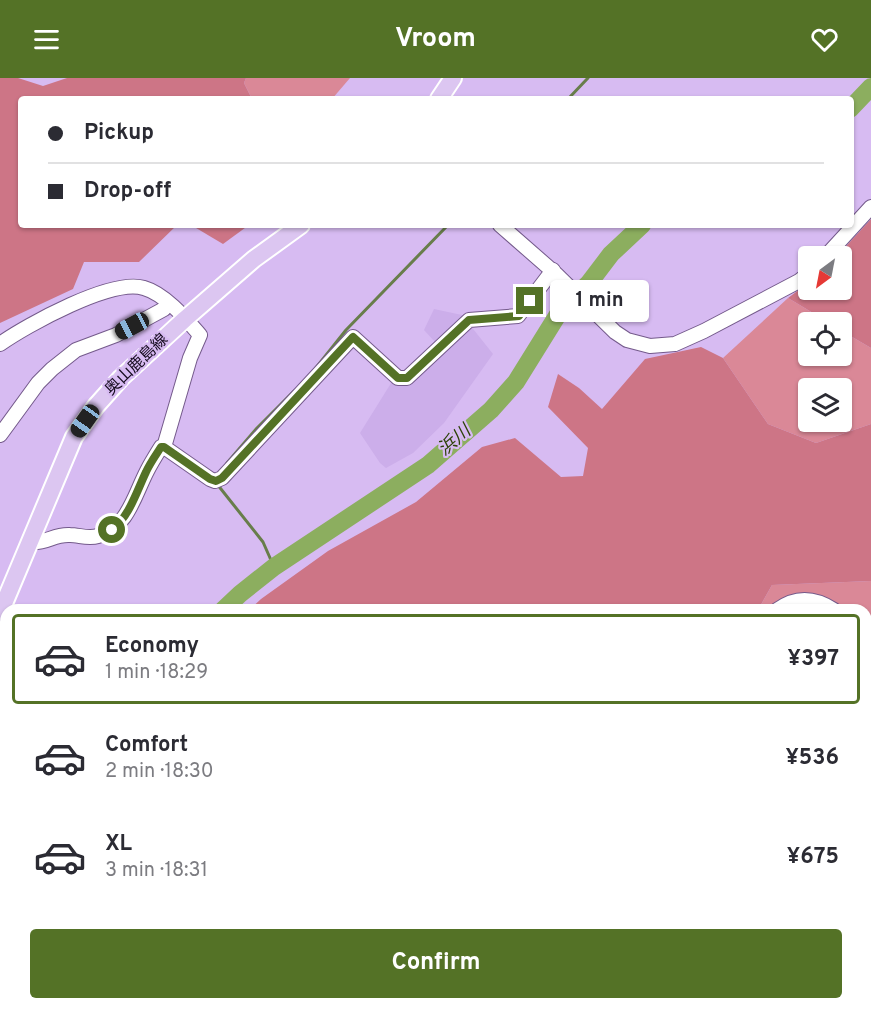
<!DOCTYPE html>
<html lang="en">
<head>
<meta charset="utf-8">
<style>
	:root { --surface:#fff; --page:#f7f7f7; --text:#2b2b33; --muted:#7c7c81; --line:#e1e1e2; --accent:#547226 }
	body { margin:0; font-family:Overpass,"Noto Sans JP",sans-serif; background:var(--page); color:var(--text); height:100vh; display:flex; flex-direction:column; font-size:22px; white-space:nowrap }
	* { box-sizing:border-box; margin:0 }
	p { font-size:20px; color:var(--muted) }
	.icon { flex:none; width:33px; height:33px; fill:none; stroke:currentColor; stroke-width:2; stroke-linecap:round; stroke-linejoin:round }
	.map { position:relative; flex:1; overflow:hidden }
	.side { position:absolute; left:0px; top:526px; width:872px; height:406px; display:flex; flex-direction:column; background:var(--surface); border-radius:18px 18px 0 0; box-shadow:0 2px 4px #0004 }
	.side>* { flex:none }
	.guide { position:absolute; left:18px; top:18px; width:836px; height:132px; border-radius:6px; box-shadow:0 2px 4px #0004; display:grid; align-content:center; height:132px; padding:0 30px; background:var(--surface) }
	.needle { width:39px; rotate:212deg }
	.tools { position:absolute; left:798px; top:168px; display:grid; gap:12px }
	.tools a { display:grid; place-items:center; width:54px; height:54px; border-radius:6px; background:var(--surface); box-shadow:0 2px 4px #0004; font-size:30px }
	.end { position:absolute; width:27px; height:27px; margin:-14px; border:8px solid #547226; background:#fff; box-shadow:0 0 0 3px #fff }
	.from { border-radius:50% }
	.bubble { position:absolute; height:42px; border-radius:6px; background:var(--surface); box-shadow:0 2px 4px #0004; font-size:20px; font-weight:700; line-height:42px; text-align:center }
	.car { position:absolute; width:18px; height:36px; margin:-18px -9px; border-radius:8px; box-shadow:0 0 4px 2px #0007; background:linear-gradient(#222 24%,#8ab4d8 0 40%,#222 0 76%,#8ab4d8 0 86%,#222 0) }
	.guide b { display:flex; align-items:center; gap:21px; height:57px; font-size:22px }
	.guide b+b { border-top:2px solid var(--line) }
	.guide i { width:15px; height:15px; background:var(--text) }
	ul { padding:10px 0 0; list-style:none }
	li { display:flex; align-items:center; gap:18px; height:90px; margin:0 12px 9px; padding:0 18px; border:3px solid transparent; border-radius:6px }
	li div { flex:1 }
	li b { display:block; font-size:22px }
	li em { font-style:normal; font-weight:700 }
	li.selected { border-color:var(--accent) }
	li>.icon { width:54px; height:54px; stroke-width:1.5 }
	.cta { display:flex; gap:12px; margin-top:auto; padding:12px 30px }
	.cta a { flex:1; height:69px; border-radius:6px; background:var(--accent); color:#fff; font-size:24px; font-weight:700; line-height:69px; text-align:center }
	header { display:flex; justify-content:space-between; align-items:center; height:78px; padding:0 30px; background:var(--accent); color:#fff; font-size:27px; font-weight:700 }
	.map>svg:first-child { display:block }
</style>
</head>
<body>
<header><svg class="icon" aria-label="menu" viewBox="0 0 24 24"><path d="M4 6h16M4 12h16M4 18h16"/></svg>Vroom<svg class="icon" aria-label="heart" viewBox="0 0 24 24"><path d="M12 20l-8-8c-3-5 5-10 8-4 3-6 11-1 8 4z"/></svg></header>
<div class="map">
<svg width="871" height="932" viewBox="0 0 871 932">
	<rect width="100%" height="100%" fill="#d7bbf2"/>
	<polygon fill="#ccaeea" points="434,231 462,237 493,276 444,345 413,375 386,390 380,385 360,355 393,302 436,265 424,252"/>
	<g fill="#da8897" fill-rule="evenodd">
		<polygon points="246,0 350,0 332,21 252,21 244,5"/>
		<path d="M788,220L828,244H808V278H842V253L871,270V346L816,365L768,346L723,280ZM808,310H842V344H808Z"/>
		<polygon points="871,503 871,766 866,767 866,532 758,532 772,507"/>
		<polygon points="481,927 744,927 748,932 474,932"/>
	</g>
	<g fill="#cd7586">
		<polygon points="0,0 18,0 43,8 67,0 246,0 244,5 252,21 21,21 21,147 177,147 139,184 84,184 73,211 0,245"/>
		<polygon points="871,141 871,270 842,253 842,244 828,244 788,220 808,205 808,212 842,212 842,178 837,178"/>
		<polygon points="191,147 249,147 223,166"/>
		<polygon points="701,269 723,280 768,346 816,365 871,346 871,503 772,507 758,532 249,532 261,521 328,473 416,424 482,369 515,360 561,399 583,398 588,370 548,329 558,296 579,310 602,331 645,281"/>
		<polygon points="43,927 481,927 474,932 46,932"/>
	</g>
	<g fill="none" stroke-linecap="round" stroke-linejoin="round">
		<g stroke="#687d4b" stroke-width="3">
			<polyline points="568,21 588,0"/>
			<polyline points="315,291 346,252 448,147"/>
			<polyline points="227,385 257,350 294,313"/>
			<polyline points="217,406 263,464 274,489"/>
		</g>
		<g stroke="#8cae5f" stroke-width="18">
			<polyline points="850,31 871,9"/>
			<polyline points="223,532 240,516 274,489 428,387 491,332 516,304 562,230 589,205 611,176 642,147"/>
			<polyline points="0,751 6,747"/>
		</g>
		<g stroke="#745a8b" stroke-width="16">
			<g id="minor">
				<polyline points="500,147 556,196 615,254 627,262 650,268 675,266 704,253 799,203 808,196"/>
				<polyline points="826,178 871,129"/>
				<path d="M0,266C27,247 112,200 144,210C165,216 186,241 200,257L190,280L164,369"/>
				<polyline points="0,357 38,305 52,291 76,272 116,257 164,231 168,226"/>
				<path d="M30,464C47,466 53,456 70,457C79,457 88,461 98,458C128,449 134,418 147,393C151,385 156,377 161,369H164L210,401L215,403L222,400L353,259L398,300H407L469,242L518,238L553,192"/>
				<path d="M777,532C796,518 814,519 834,532"/>
				<polyline points="866,556 871,560"/>
				<polyline points="866,763 871,762"/>
				<polyline points="486,932 492,927"/>
				<polyline points="622,932 626,927"/>
			</g>
		</g>
		<g stroke="#fff" stroke-width="20">
			<g id="major">
				<polyline points="439,21 453,0"/>
				<polyline points="0,535 74,359 96,328 121,300 185,241 254,181 301,147"/>
			</g>
		</g>
		<use href="#minor" stroke="#fff" stroke-width="14"/>
		<use href="#major" stroke="#dcc6f1" stroke-width="16"/>
	</g>
	<g fill="none" stroke-linecap="round" stroke-linejoin="round">
		<path stroke="#547226" stroke-width="8" d="M112,452C130,437 136,415 146,394C150,385 156,377 161,369H164L210,401L216,403L222,400L353,259L398,300H407L469,242L519,238L530,223"/>
	</g>
	<g text-anchor="middle" dominant-baseline="central" stroke-width="4.5" stroke-linejoin="round" paint-order="stroke">
		<g font-size="16" fill="#140a1d" stroke="#d7bbf2">
			<text transform="translate(137 287) rotate(-44)">奥山鹿島線</text>
		</g>
		<g font-size="18" font-style="italic" fill="#2d4207" stroke="#d7bbf2">
			<text transform="translate(455 363) rotate(-41)">浜川</text>
		</g>
	</g>
</svg>
<div class="tools">
<a><svg class="needle" viewBox="-14 -14 28 28"><path d="M0-13l5 13h-10z" fill="#e53935"/><path d="M0 13l5-13h-10z" fill="#7c7c81"/></svg></a>
<a><svg class="icon" aria-label="locate" viewBox="0 0 24 24"><circle cx="12" cy="12" r="6"/><path d="M12 2v4M12 18v4M2 12h4M18 12h4"/></svg></a>
<a><svg class="icon" aria-label="layers" viewBox="0 0 24 24"><path d="M12 4l9 5-9 5-9-5zM3 14l9 5 9-5"/></svg></a>
</div>
<i class="end from" style="left:112px;top:452px"></i>
<i class="end" style="left:530px;top:223px"></i>
<div class="bubble" style="left:550px;top:202px;width:99px">1 min</div>
<i class="car" style="left:132px;top:248px;rotate:242deg"></i>
<i class="car" style="left:85px;top:343px;rotate:215deg"></i>
<div class="guide">
<b><i class="from"></i>Pickup</b>
<b><i></i>Drop-off</b>
</div>
<section class="side">
<ul>
<li class="selected"><svg class="icon" aria-label="car" viewBox="0 0 24 24"><path d="M5 17H2v-5l4-1 3-4h7l3 4 3 1v5h-3M9 17h6M6 11h13"/><circle cx="7" cy="17" r="2"/><circle cx="17" cy="17" r="2"/></svg><div><b>Economy</b><p>1 min · 18:29</p></div><em>¥397</em></li>
<li><svg class="icon" aria-label="car" viewBox="0 0 24 24"><path d="M5 17H2v-5l4-1 3-4h7l3 4 3 1v5h-3M9 17h6M6 11h13"/><circle cx="7" cy="17" r="2"/><circle cx="17" cy="17" r="2"/></svg><div><b>Comfort</b><p>2 min · 18:30</p></div><em>¥536</em></li>
<li><svg class="icon" aria-label="car" viewBox="0 0 24 24"><path d="M5 17H2v-5l4-1 3-4h7l3 4 3 1v5h-3M9 17h6M6 11h13"/><circle cx="7" cy="17" r="2"/><circle cx="17" cy="17" r="2"/></svg><div><b>XL</b><p>3 min · 18:31</p></div><em>¥675</em></li>
</ul>
<div class="cta"><a>Confirm</a></div>
</section>
</div>
</body>
</html>
